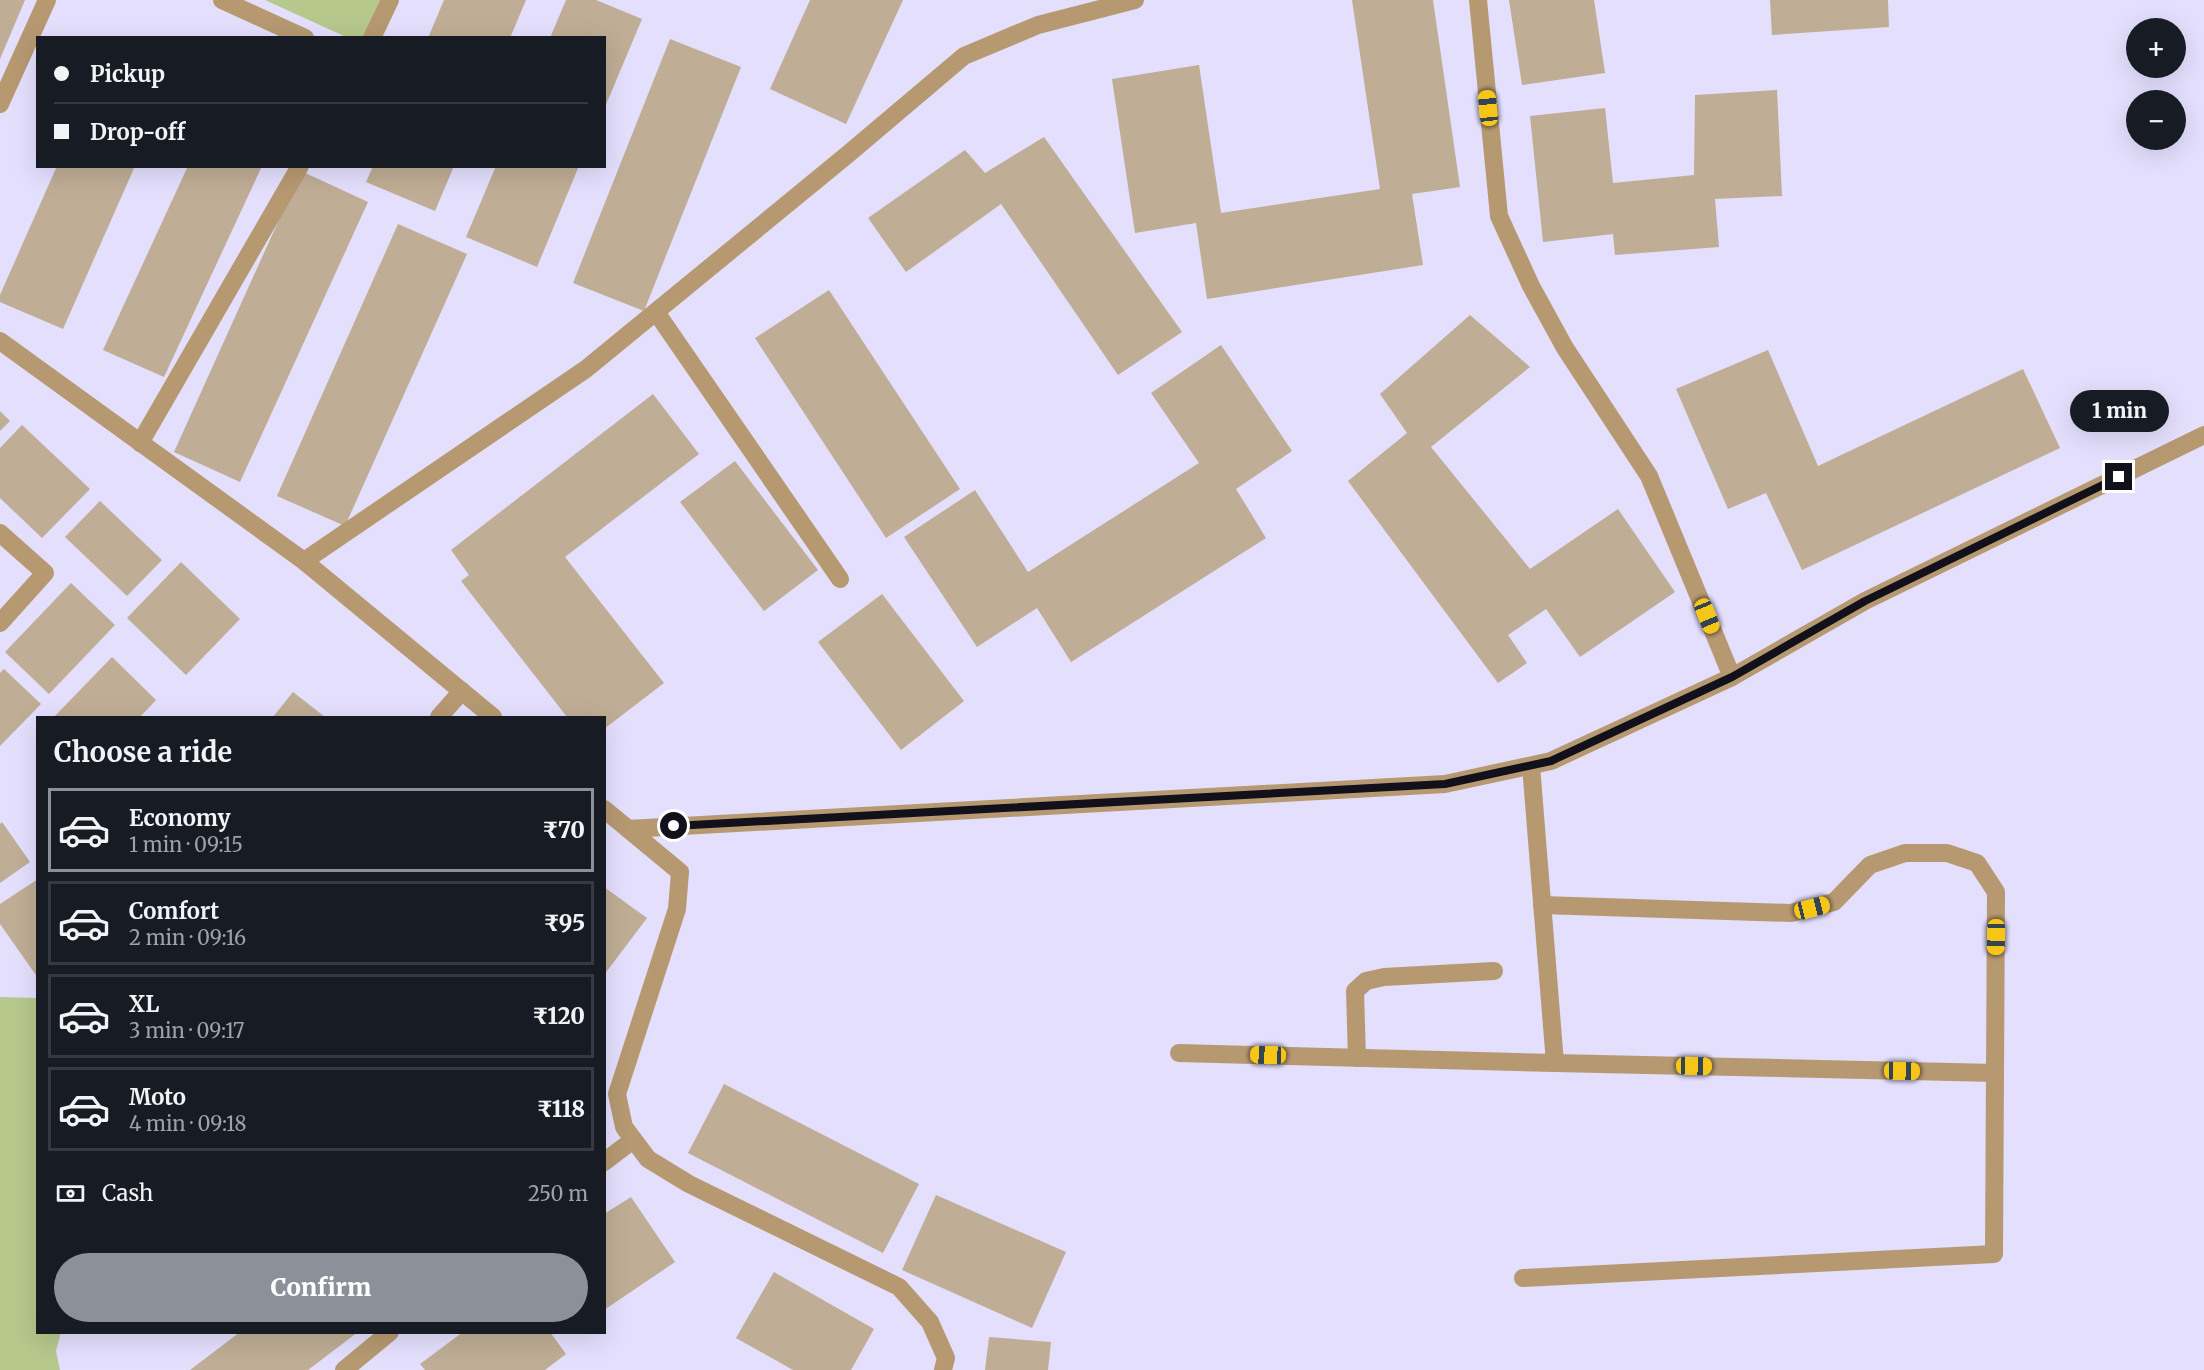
<!DOCTYPE html>
<html lang="en">
<head>
<meta charset="utf-8">
<style>
	:root { --surface:#171b24; --page:#242831; --text:#f1f3f6; --muted:#9ea1a6; --line:#363941; --accent:#8c9099 }
	body { margin:0; font-family:Merriweather,serif; background:var(--page); color:var(--text); height:100vh; display:flex; flex-direction:column; font-size:22px; white-space:nowrap }
	* { box-sizing:border-box; margin:0 }
	p { font-size:20px; color:var(--muted) }
	.icon { flex:none; width:33px; height:33px; fill:none; stroke:currentColor; stroke-width:2; stroke-linecap:round; stroke-linejoin:round }
	.map { position:relative; flex:1; overflow:hidden }
	.drawer { position:absolute; left:36px; top:716px; width:570px; height:618px; display:flex; flex-direction:column; background:var(--surface); border-radius:0px; box-shadow:0 6px 24px #0002 }
	.drawer>* { flex:none }
	.top-card { position:absolute; left:36px; top:36px; width:570px; height:132px; border-radius:0px; box-shadow:0 6px 24px #0002; display:grid; align-content:center; height:132px; padding:0 18px; background:var(--surface) }
	.fabs { position:absolute; left:2126px; top:18px; display:grid; gap:12px }
	.fabs a { display:grid; place-items:center; width:60px; height:60px; border-radius:50%; background:var(--surface); box-shadow:0 6px 24px #0002; font-size:30px }
	.end { position:absolute; width:27px; height:27px; margin:-14px; border:8px solid #12101a; background:#fff; box-shadow:0 0 0 3px #fff }
	.from { border-radius:50% }
	.bubble { position:absolute; height:42px; border-radius:21px; background:var(--surface); box-shadow:0 6px 24px #0002; font-size:20px; font-weight:800; line-height:42px; text-align:center }
	.car { position:absolute; width:18px; height:36px; margin:-18px -9px; border-radius:8px; box-shadow:0 0 4px 2px #0007; background:linear-gradient(#f5c518 24%,#345 0 40%,#f5c518 0 76%,#345 0 86%,#f5c518 0) }
	.top-card b { display:flex; align-items:center; gap:21px; height:57px; font-size:22px }
	.top-card b+b { border-top:2px solid var(--line) }
	.top-card i { width:15px; height:15px; background:var(--text) }
	ul { padding:0; list-style:none }
	li { display:flex; align-items:center; gap:18px; height:84px; margin:0 12px 9px; padding:0 6px; border:3px solid var(--line); border-radius:0px }
	li div { flex:1 }
	li b { display:block; font-size:22px }
	li em { font-style:normal; font-weight:800 }
	li.active { border-color:var(--accent) }
	li>.icon { width:54px; height:54px; stroke-width:1.5 }
	h2 { padding:0 18px; font-size:27px; line-height:72px }
	.pay { display:flex; align-items:center; gap:15px; height:66px; padding:0 18px; font-size:22px }
	.pay p { margin-inline-start:auto }
	.cta { display:flex; gap:12px; margin-top:auto; padding:12px 18px }
	.cta a { flex:1; height:69px; border-radius:36px; background:var(--accent); color:#fff; font-size:24px; font-weight:800; line-height:69px; text-align:center }
	.map>svg:first-child { display:block }
</style>
</head>
<body>
<div class="map">
<svg width="2204" height="1370" viewBox="0 0 2204 1370">
	<rect width="100%" height="100%" fill="#e3dffd"/>
	<g fill="#b6c88c">
		<polygon points="265,0 380,0 363,38 346,37"/>
		<polygon points="0,997 37,998 38,1332 61,1332 56,1351 60,1370 0,1370"/>
	</g>
	<g fill="#bfad95">
		<polygon points="0,0 25,0 0,59"/>
		<polygon points="444,0 526,0 510,38 428,38"/>
		<polygon points="566,0 596,0 642,19 605,107 604,38 550,38"/>
		<polygon points="810,0 903,0 846,124 770,89"/>
		<polygon points="1352,0 1433,0 1460,187 1412,194 1423,265 1207,299 1196,223 1135,233 1112,79 1199,65 1221,213 1380,189"/>
		<polygon points="1509,0 1594,0 1605,73 1522,85"/>
		<polygon points="1770,0 1888,0 1889,27 1772,35"/>
		<polygon points="670,39 741,67 644,311 573,283"/>
		<polygon points="1777,90 1782,196 1715,199 1719,247 1615,255 1613,234 1543,242 1530,116 1605,108 1613,183 1694,175 1695,95"/>
		<polygon points="1044,137 1182,332 1118,375 1001,204 906,272 868,218 965,150 985,173"/>
		<polygon points="57,166 135,166 63,329 0,302 0,295"/>
		<polygon points="188,166 262,166 164,377 103,350"/>
		<polygon points="373,166 454,166 435,211 366,182"/>
		<polygon points="496,166 579,166 537,267 466,237"/>
		<polygon points="301,171 368,202 240,482 174,452"/>
		<polygon points="398,224 467,254 345,526 277,496"/>
		<polygon points="829,290 960,489 886,538 755,338"/>
		<polygon points="1470,315 1530,367 1431,447 1530,569 1618,509 1675,592 1580,657 1546,609 1508,635 1527,663 1498,683 1348,481 1407,433 1380,394"/>
		<polygon points="1221,345 1292,451 1236,489 1266,538 1071,662 1037,608 977,647 904,537 975,490 1028,572 1199,463 1151,393"/>
		<polygon points="1768,350 1818,466 2023,369 2060,448 1802,570 1766,493 1728,509 1676,389"/>
		<polygon points="653,394 699,454 565,557 664,683 604,729 604,717 567,717 461,581 469,575 451,550"/>
		<polygon points="0,411 10,421 0,431"/>
		<polygon points="22,425 90,489 42,538 0,498 0,448"/>
		<polygon points="735,461 818,570 764,611 680,502"/>
		<polygon points="100,501 162,560 127,596 65,537"/>
		<polygon points="181,562 240,619 186,675 127,618"/>
		<polygon points="71,583 115,625 49,694 5,652"/>
		<polygon points="882,594 964,701 901,750 818,642"/>
		<polygon points="112,657 156,700 140,717 54,717"/>
		<polygon points="4,669 41,704 0,746 0,673"/>
		<polygon points="293,692 325,717 273,717"/>
		<polygon points="2,822 30,862 0,883 0,824"/>
		<polygon points="38,879 38,978 0,924 0,904"/>
		<polygon points="604,887 647,918 604,975"/>
		<polygon points="724,1084 919,1184 883,1253 688,1153"/>
		<polygon points="936,1195 1066,1252 1032,1328 902,1270"/>
		<polygon points="631,1197 675,1262 604,1310 604,1214"/>
		<polygon points="774,1272 874,1329 851,1370 793,1370 736,1338"/>
		<polygon points="240,1332 358,1332 308,1370 190,1370"/>
		<polygon points="463,1332 550,1332 566,1354 545,1370 425,1370 420,1364"/>
		<polygon points="989,1337 1051,1342 1048,1370 985,1370"/>
	</g>
	<g fill="none" stroke-linecap="round" stroke-linejoin="round">
		<g stroke="#b69971" stroke-width="18">
			<polyline points="222,0 305,38"/>
			<polyline points="1478,0 1499,216 1531,286 1565,348 1649,476 1732,677"/>
			<polyline points="372,38 390,0"/>
			<polyline points="0,104 47,0"/>
			<polyline points="656,312 840,579"/>
			<polyline points="0,341 304,561"/>
			<polyline points="140,443 300,166"/>
			<polyline points="0,533 45,573 0,623"/>
			<polyline points="439,717 462,691"/>
			<polyline points="493,717 304,561 586,369 847,155 964,56 1038,25 1135,0"/>
			<polyline points="604,809 680,872 677,909 617,1094 624,1127 648,1159 689,1184 899,1287 930,1322 946,1358 943,1370"/>
			<polyline points="628,829 1445,784 1551,761 1732,677 1865,601 2204,435"/>
			<polyline points="1179,1053 1555,1063 1531,766"/>
			<polyline points="1357,1058 1355,991 1366,981 1384,977 1494,971"/>
			<polyline points="1555,1063 1995,1073"/>
			<polyline points="604,1162 633,1140"/>
			<polyline points="1523,1278 1994,1254 1996,892 1977,863 1947,853 1905,853 1870,865 1834,902 1791,913 1542,905"/>
			<polyline points="344,1370 390,1332"/>
		</g>
	</g>
	<g fill="none" stroke-linecap="round" stroke-linejoin="round">
		<polyline stroke="#12101a" stroke-width="8" points="674,826 1445,784 1551,761 1732,677 1865,601 2119,477"/>
	</g>
</svg>
<div class="fabs">
<a>+</a>
<a>−</a>
</div>
<i class="end from" style="left:674px;top:826px"></i>
<i class="end" style="left:2119px;top:477px"></i>
<div class="bubble" style="left:2070px;top:390px;width:99px">1 min</div>
<i class="car" style="left:1488px;top:108px;rotate:354deg"></i>
<i class="car" style="left:1707px;top:616px;rotate:158deg"></i>
<i class="car" style="left:1812px;top:908px;rotate:76deg"></i>
<i class="car" style="left:1996px;top:937px;rotate:181deg"></i>
<i class="car" style="left:1268px;top:1055px;rotate:272deg"></i>
<i class="car" style="left:1694px;top:1066px;rotate:91deg"></i>
<i class="car" style="left:1902px;top:1071px;rotate:91deg"></i>
<div class="top-card">
<b><i class="from"></i>Pickup</b>
<b><i></i>Drop-off</b>
</div>
<section class="drawer">
<h2>Choose a ride</h2>
<ul>
<li class="active"><svg class="icon" aria-label="car" viewBox="0 0 24 24"><path d="M5 17H2v-5l4-1 3-4h7l3 4 3 1v5h-3M9 17h6M6 11h13"/><circle cx="7" cy="17" r="2"/><circle cx="17" cy="17" r="2"/></svg><div><b>Economy</b><p>1 min · 09:15</p></div><em>₹70</em></li>
<li><svg class="icon" aria-label="car" viewBox="0 0 24 24"><path d="M5 17H2v-5l4-1 3-4h7l3 4 3 1v5h-3M9 17h6M6 11h13"/><circle cx="7" cy="17" r="2"/><circle cx="17" cy="17" r="2"/></svg><div><b>Comfort</b><p>2 min · 09:16</p></div><em>₹95</em></li>
<li><svg class="icon" aria-label="car" viewBox="0 0 24 24"><path d="M5 17H2v-5l4-1 3-4h7l3 4 3 1v5h-3M9 17h6M6 11h13"/><circle cx="7" cy="17" r="2"/><circle cx="17" cy="17" r="2"/></svg><div><b>XL</b><p>3 min · 09:17</p></div><em>₹120</em></li>
<li><svg class="icon" aria-label="car" viewBox="0 0 24 24"><path d="M5 17H2v-5l4-1 3-4h7l3 4 3 1v5h-3M9 17h6M6 11h13"/><circle cx="7" cy="17" r="2"/><circle cx="17" cy="17" r="2"/></svg><div><b>Moto</b><p>4 min · 09:18</p></div><em>₹118</em></li>
</ul>
<div class="pay"><svg class="icon" aria-label="cash" viewBox="0 0 24 24"><path d="M3 7h18v10H3z"/><circle cx="12" cy="12" r="2"/></svg>Cash<p>250 m</p></div>
<div class="cta"><a>Confirm</a></div>
</section>
</div>
</body>
</html>
